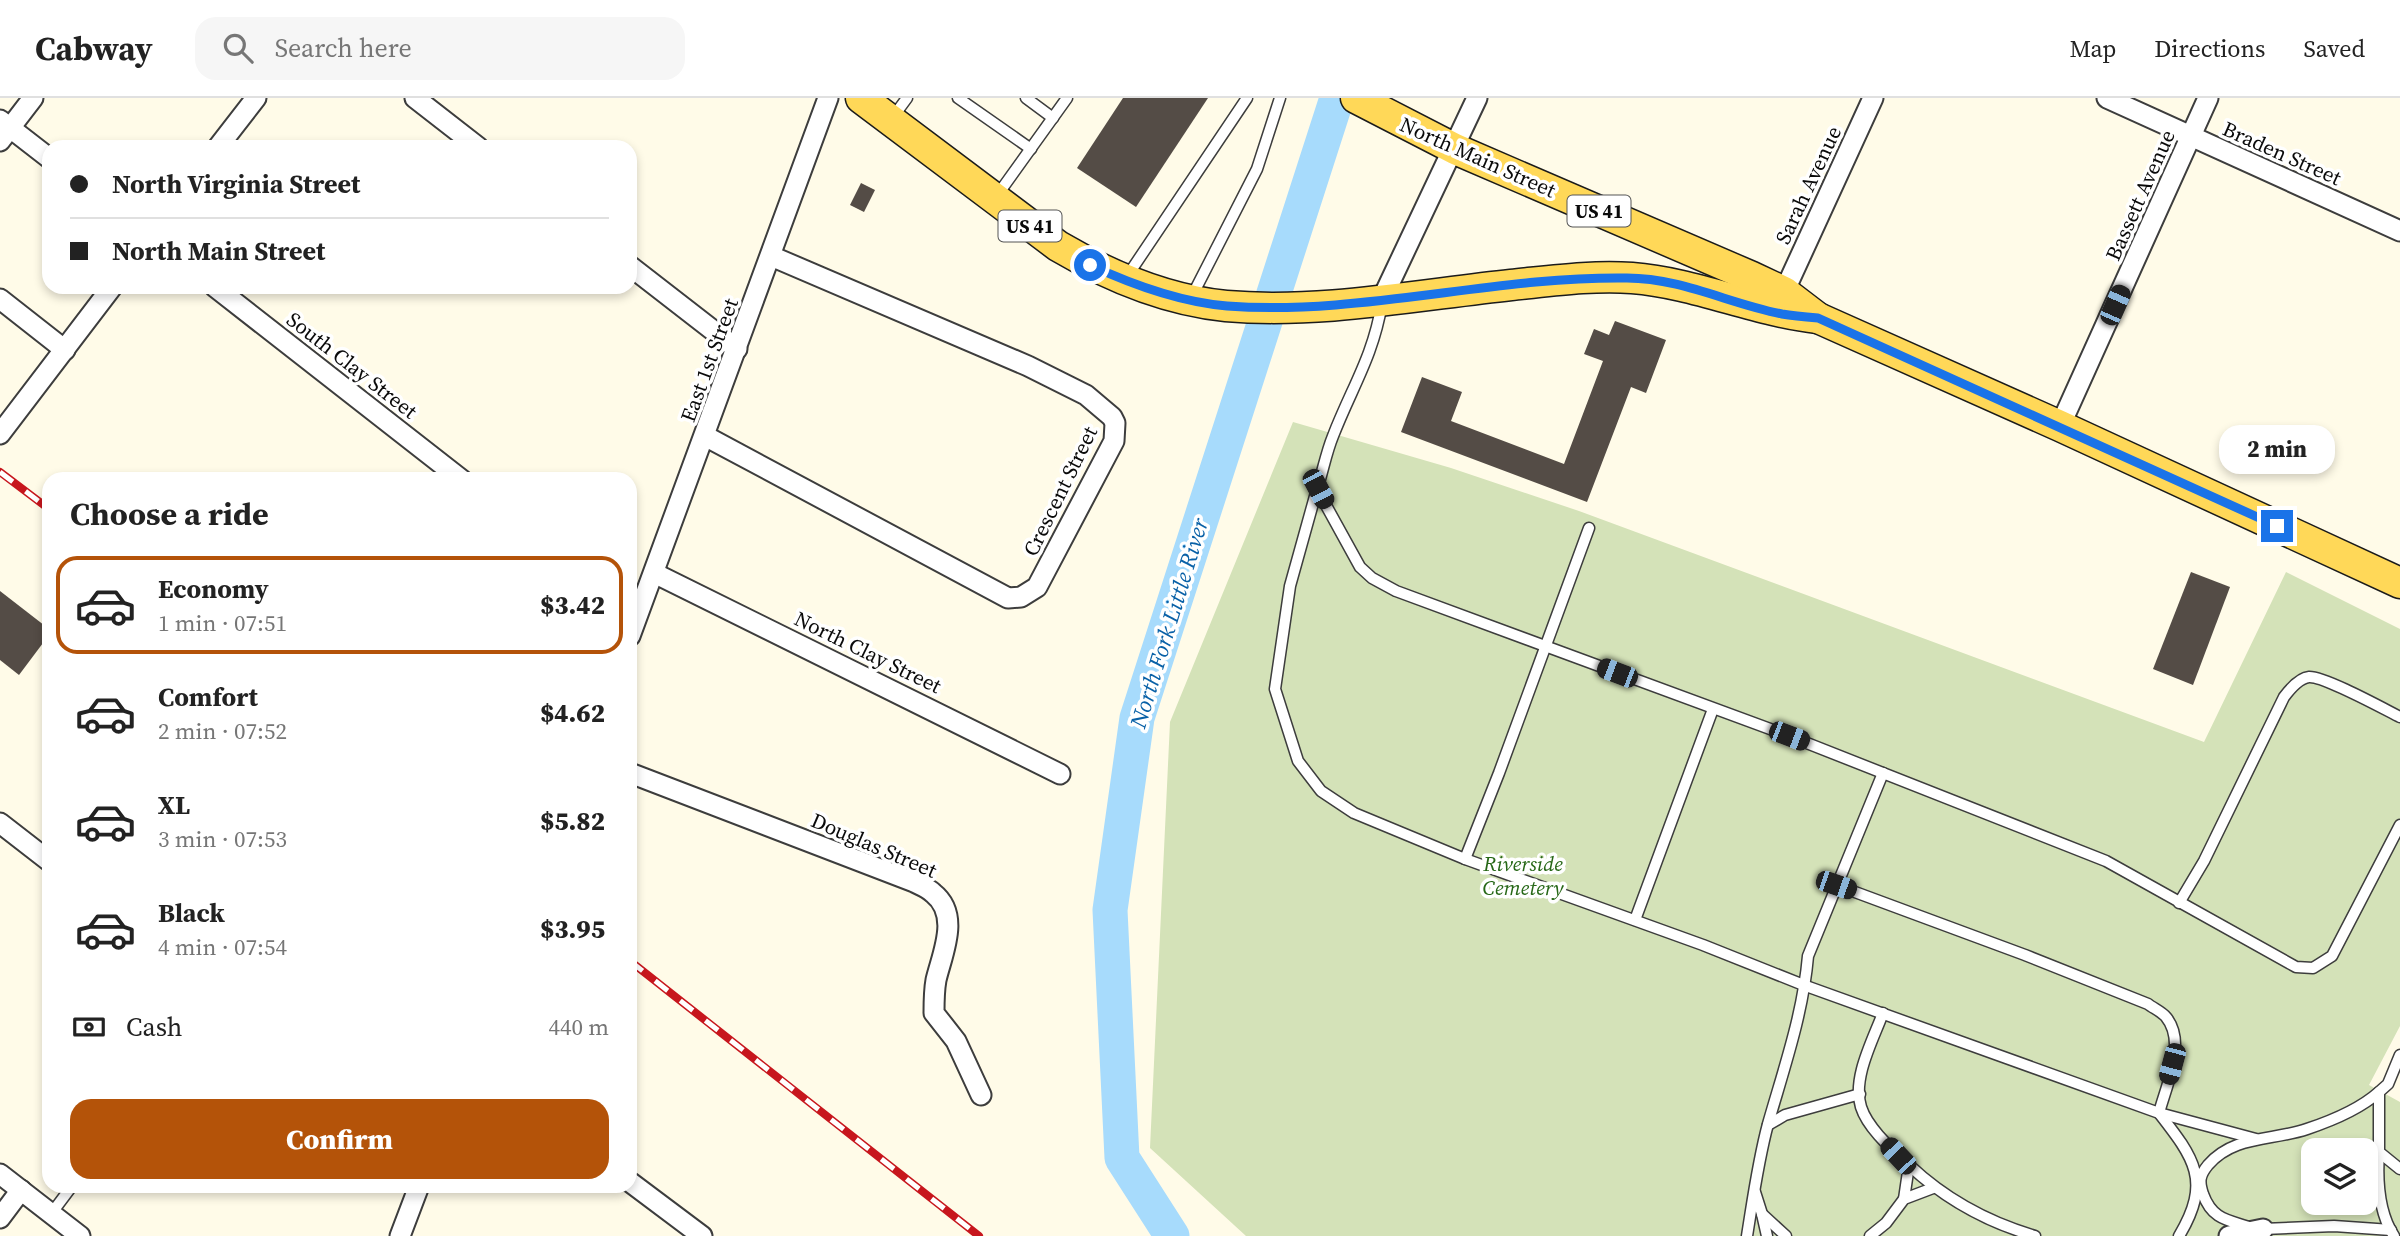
<!DOCTYPE html>
<html lang="en">
<head>
<meta charset="utf-8">
<style>
	:root { --surface:#fff; --page:#f6f6f6; --text:#222; --muted:#767676; --line:#e0e0e0; --accent:#b45309 }
	body { margin:0; font-family:"Source Serif 4",serif; background:var(--page); color:var(--text); height:100vh; display:flex; flex-direction:column; font-size:26px; white-space:nowrap }
	* { box-sizing:border-box; margin:0 }
	p { font-size:23px; color:var(--muted) }
	.icon { flex:none; width:38px; height:38px; fill:none; stroke:currentColor; stroke-width:2; stroke-linecap:round; stroke-linejoin:round }
	.map { position:relative; flex:1; overflow:hidden }
	.sheet { position:absolute; left:42px; top:374px; width:595px; height:721px; display:flex; flex-direction:column; background:var(--surface); border-radius:21px; box-shadow:0 4px 10px #0003 }
	.sheet>* { flex:none }
	.banner { position:absolute; left:42px; top:42px; width:595px; height:154px; border-radius:21px; box-shadow:0 4px 10px #0003; display:grid; align-content:center; height:154px; padding:0 28px; background:var(--surface) }
	.tools { position:absolute; left:2301px; top:1040px; display:grid; gap:14px }
	.tools a { display:grid; place-items:center; width:77px; height:77px; border-radius:14px; background:var(--surface); box-shadow:0 4px 10px #0003; font-size:35px }
	.end { position:absolute; width:32px; height:32px; margin:-16px; border:9px solid #1a73e8; background:#fff; box-shadow:0 0 0 4px #fff }
	.from { border-radius:50% }
	.bubble { position:absolute; height:49px; border-radius:21px; background:var(--surface); box-shadow:0 4px 10px #0003; font-size:23px; font-weight:800; line-height:49px; text-align:center }
	.car { position:absolute; width:21px; height:42px; margin:-21px -10px; border-radius:9px; box-shadow:0 0 5px 2px #0007; background:linear-gradient(#222 24%,#8ab4d8 0 40%,#222 0 76%,#8ab4d8 0 86%,#222 0) }
	.banner b { display:flex; align-items:center; gap:24px; height:66px; font-size:26px }
	.banner b+b { border-top:2px solid var(--line) }
	.banner i { width:18px; height:18px; background:var(--text) }
	ul { padding:0; list-style:none }
	li { display:flex; align-items:center; gap:21px; height:98px; margin:0 14px 10px; padding:0 14px; border:4px solid transparent; border-radius:21px }
	li div { flex:1 }
	li b { display:block; font-size:26px }
	li em { font-style:normal; font-weight:800 }
	li.active { border-color:var(--accent) }
	li>.icon { width:63px; height:63px; stroke-width:1.5 }
	h2 { padding:0 28px; font-size:32px; line-height:84px }
	.pay { display:flex; align-items:center; gap:18px; height:77px; padding:0 28px; font-size:26px }
	.pay p { margin-inline-start:auto }
	.button { display:flex; gap:14px; margin-top:auto; padding:14px 28px }
	.button a { flex:1; height:80px; border-radius:21px; background:var(--accent); color:#fff; font-size:28px; font-weight:800; line-height:80px; text-align:center }
	header { display:flex; align-items:center; gap:42px; box-sizing:border-box; height:98px; padding:0 35px; background:var(--surface); border-bottom:2px solid var(--line) }
	header strong { font-size:33px }
	nav { display:flex; gap:38px; margin-inline-start:auto; font-size:24px }
	.search { width:490px; height:63px; background:var(--page); display:flex; align-items:center; gap:18px; box-sizing:border-box; padding:0 24px; border-radius:21px; color:var(--muted); font-size:26px }
	.map>svg:first-child { display:block }
</style>
</head>
<body>
<header>
<strong>Cabway</strong>
<div class="search"><svg class="icon" aria-label="search" viewBox="0 0 24 24"><circle cx="10" cy="10" r="6"/><path d="M15 15l6 6"/></svg>Search here</div>
<nav><a>Map</a><a>Directions</a><a>Saved</a></nav>
</header>
<div class="map">
<svg width="2400" height="1138" viewBox="0 0 2400 1138">
	<rect width="100%" height="100%" fill="#fffbe8"/>
	<path fill="#d4e2b8" fill-rule="evenodd" d="M1293,324L1451,370L1579,413L2204,644L2286,474L2400,531V928L2369,987L2400,1004V1138H1246L1150,1050L1170,624ZM2314,1052H2366V1104H2314Z"/>
	<g fill="none" stroke-linecap="round" stroke-linejoin="round">
		<polyline stroke="#a7dbfc" stroke-width="35" points="1172,1138 1122,1060 1110,812 1137,620 1337,0"/>
	</g>
	<g fill="#544c46">
		<polygon points="1123,0 1208,0 1136,109 1077,70"/>
		<polygon points="861,85 875,92 864,114 850,107"/>
		<polygon points="1615,223 1666,242 1646,295 1631,289 1587,404 1401,334 1422,279 1462,294 1451,323 1564,366 1603,263 1584,256 1594,231 1609,237"/>
		<polygon points="2191,474 2230,489 2193,587 2153,571"/>
		<polygon points="0,493 49,531 49,537 19,577 0,562"/>
	</g>
	<g fill="none" stroke-linecap="round" stroke-linejoin="round">
		<g stroke="#3d3d3d" stroke-width="13">
			<g id="service">
				<polyline points="958,0 1031,51"/>
				<polyline points="1026,0 1053,20"/>
				<polyline points="893,19 907,0"/>
				<polyline points="996,99 1067,0"/>
				<polyline points="1126,180 1247,0"/>
				<polyline points="1191,200 1257,71 1280,0"/>
				<path d="M1382,205C1373,259 1352,289 1333,338C1326,355 1323,373 1317,391L1360,469L1372,480L1396,493L1789,638L2106,763L2296,869L2313,870L2332,858L2400,727"/>
				<polyline points="1317,391 1290,488 1275,591 1298,663 1321,693 1354,715 1465,761 1703,847 1806,888 2159,1015 2256,1041"/>
				<polyline points="1465,761 1499,675 1589,430"/>
				<path d="M1836,787L2025,857L2148,906C2153,910 2162,914 2166,919C2187,944 2166,988 2159,1015C2194,1060 2212,1083 2179,1138"/>
				<path d="M2179,805L2204,763L2284,599C2290,591 2299,580 2309,579C2324,578 2384,611 2400,619"/>
				<polyline points="1635,822 1713,611"/>
				<path d="M1883,915C1873,942 1852,980 1861,1009C1868,1031 1893,1052 1909,1067L1904,1101"/>
				<polyline points="2400,957 2388,986 2379,994 2379,1054 2400,1071"/>
				<polyline points="1768,1027 1785,1017 1860,996"/>
				<path d="M2379,1054C2377,1081 2379,1115 2394,1138"/>
				<path d="M1909,1067C1946,1102 1987,1124 2035,1138"/>
				<polyline points="1755,1094 1762,1116 1786,1138"/>
				<polyline points="51,1116 72,1088"/>
				<polyline points="1762,1116 1767,1138"/>
				<path d="M2249,1129C2227,1122 2212,1121 2203,1096C2199,1084 2199,1078 2208,1067C2234,1037 2272,1043 2307,1031C2331,1023 2360,1011 2379,994"/>
				<polyline points="2263,1131 2334,1128 2391,1132"/>
				<path d="M1747,1138C1753,1101 1758,1063 1768,1026C1784,970 1803,916 1808,858L1883,675"/>
				<polyline points="1870,1138 1886,1125 1904,1101 1933,1090"/>
			</g>
		</g>
		<g stroke="#3d3d3d" stroke-width="23">
			<g id="minor">
				<polyline points="415,0 478,49"/>
				<polyline points="2107,0 2400,133"/>
				<polyline points="0,22 49,60"/>
				<polyline points="0,43 33,0"/>
				<polyline points="218,49 256,0"/>
				<polyline points="630,168 737,251"/>
				<polyline points="215,189 462,382"/>
				<polyline points="1784,194 1873,0"/>
				<polyline points="0,201 65,252"/>
				<polyline points="1382,201 1477,0"/>
				<polyline points="2060,328 2208,0"/>
				<polyline points="0,336 112,189"/>
				<polyline points="705,338 1008,500 1021,499 1037,489 1114,343 1115,325 1112,319 1086,297 1028,268 771,158"/>
				<polyline points="654,475 1060,676"/>
				<polyline points="630,538 828,0"/>
				<path d="M630,675L914,784C920,787 928,790 933,795C961,817 942,856 936,882C934,893 934,904 934,915L956,943L981,997"/>
				<polyline points="0,725 49,763"/>
				<polyline points="0,1076 80,1138"/>
				<polyline points="630,1084 702,1138"/>
				<polyline points="0,1120 21,1092"/>
				<polyline points="400,1138 419,1088"/>
				<polyline points="2229,1138 2263,1131"/>
			</g>
		</g>
		<g stroke="#1b1b1b" stroke-width="33">
			<g id="primary">
				<path d="M861,0L1058,148C1109,178 1166,202 1226,208C1320,216 1417,197 1511,187C1551,183 1592,177 1632,180C1696,185 1754,213 1818,220"/>
				<polyline points="1356,0 1455,51 1752,179 1784,194 1818,220 2060,328 2400,485"/>
			</g>
		</g>
		<use href="#service" stroke="#fff" stroke-width="10"/>
		<use href="#minor" stroke="#fff" stroke-width="19"/>
		<use href="#primary" stroke="#ffd858" stroke-width="30"/>
		<g stroke="#c7161d" stroke-width="8">
			<g id="rail">
				<polyline points="0,374 49,411"/>
				<polyline points="630,863 979,1138"/>
			</g>
		</g>
		<use href="#rail" stroke="#fff" stroke-width="5" stroke-dasharray="16" stroke-linecap="butt"/>
	</g>
	<g fill="none" stroke-linecap="round" stroke-linejoin="round">
		<path stroke="#1a73e8" stroke-width="9" d="M1090,167C1133,187 1180,204 1227,208C1360,218 1494,178 1627,180C1681,180 1730,206 1782,216C1794,218 1806,219 1818,220L2277,428"/>
	</g>
	<g text-anchor="middle" dominant-baseline="central" stroke-width="7" stroke-linejoin="round" paint-order="stroke">
		<g fill="#fff" stroke="#545454" stroke-width="2">
			<rect x="1567.5" y="97.5" width="63" height="31" rx="5"/>
			<rect x="998.5" y="112.5" width="63" height="31" rx="5"/>
		</g>
		<g font-size="19" font-weight="bold" fill="#0a0a0a">
			<text x="1599" y="113">US 41</text>
			<text x="1030" y="128">US 41</text>
		</g>
		<g font-size="21" fill="#0a0a0a" stroke="#fff">
			<text transform="translate(2282 55) rotate(24)">Braden Street</text>
			<text transform="translate(1478 59) rotate(24)">North Main Street</text>
			<text transform="translate(1808 87) rotate(-65)">Sarah Avenue</text>
			<text transform="translate(2140 97) rotate(-66)">Bassett Avenue</text>
			<text transform="translate(709 262) rotate(-70)">East 1st Street</text>
			<text transform="translate(352 267) rotate(38)">South Clay Street</text>
			<text transform="translate(1060 393) rotate(-64)">Crescent Street</text>
			<text transform="translate(868 554) rotate(26)">North Clay Street</text>
			<text transform="translate(874 747) rotate(23)">Douglas Street</text>
		</g>
		<g font-size="21" font-style="italic" fill="#266716" stroke="#fff">
			<text x="1523" y="765">Riverside<tspan x="1523" dy="24">Cemetery</tspan></text>
		</g>
		<g font-size="23" font-style="italic" fill="#0961a7" stroke="#fff">
			<text transform="translate(1169 525) rotate(-73)">North Fork Little River</text>
		</g>
	</g>
</svg>
<div class="tools">
<a><svg class="icon" aria-label="layers" viewBox="0 0 24 24"><path d="M12 4l9 5-9 5-9-5zM3 14l9 5 9-5"/></svg></a>
</div>
<i class="end from" style="left:1090px;top:167px"></i>
<i class="end" style="left:2277px;top:428px"></i>
<div class="bubble" style="left:2219px;top:327px;width:116px">2 min</div>
<i class="car" style="left:2115px;top:207px;rotate:24deg"></i>
<i class="car" style="left:1318px;top:391px;rotate:152deg"></i>
<i class="car" style="left:1617px;top:575px;rotate:291deg"></i>
<i class="car" style="left:1789px;top:638px;rotate:111deg"></i>
<i class="car" style="left:1836px;top:787px;rotate:109deg"></i>
<i class="car" style="left:2172px;top:966px;rotate:195deg"></i>
<i class="car" style="left:1898px;top:1058px;rotate:317deg"></i>
<div class="banner">
<b><i class="from"></i>North Virginia Street</b>
<b><i></i>North Main Street</b>
</div>
<section class="sheet">
<h2>Choose a ride</h2>
<ul>
<li class="active"><svg class="icon" aria-label="car" viewBox="0 0 24 24"><path d="M5 17H2v-5l4-1 3-4h7l3 4 3 1v5h-3M9 17h6M6 11h13"/><circle cx="7" cy="17" r="2"/><circle cx="17" cy="17" r="2"/></svg><div><b>Economy</b><p>1 min · 07:51</p></div><em>$3.42</em></li>
<li><svg class="icon" aria-label="car" viewBox="0 0 24 24"><path d="M5 17H2v-5l4-1 3-4h7l3 4 3 1v5h-3M9 17h6M6 11h13"/><circle cx="7" cy="17" r="2"/><circle cx="17" cy="17" r="2"/></svg><div><b>Comfort</b><p>2 min · 07:52</p></div><em>$4.62</em></li>
<li><svg class="icon" aria-label="car" viewBox="0 0 24 24"><path d="M5 17H2v-5l4-1 3-4h7l3 4 3 1v5h-3M9 17h6M6 11h13"/><circle cx="7" cy="17" r="2"/><circle cx="17" cy="17" r="2"/></svg><div><b>XL</b><p>3 min · 07:53</p></div><em>$5.82</em></li>
<li><svg class="icon" aria-label="car" viewBox="0 0 24 24"><path d="M5 17H2v-5l4-1 3-4h7l3 4 3 1v5h-3M9 17h6M6 11h13"/><circle cx="7" cy="17" r="2"/><circle cx="17" cy="17" r="2"/></svg><div><b>Black</b><p>4 min · 07:54</p></div><em>$3.95</em></li>
</ul>
<div class="pay"><svg class="icon" aria-label="cash" viewBox="0 0 24 24"><path d="M3 7h18v10H3z"/><circle cx="12" cy="12" r="2"/></svg>Cash<p>440 m</p></div>
<div class="button"><a>Confirm</a></div>
</section>
</div>
</body>
</html>
